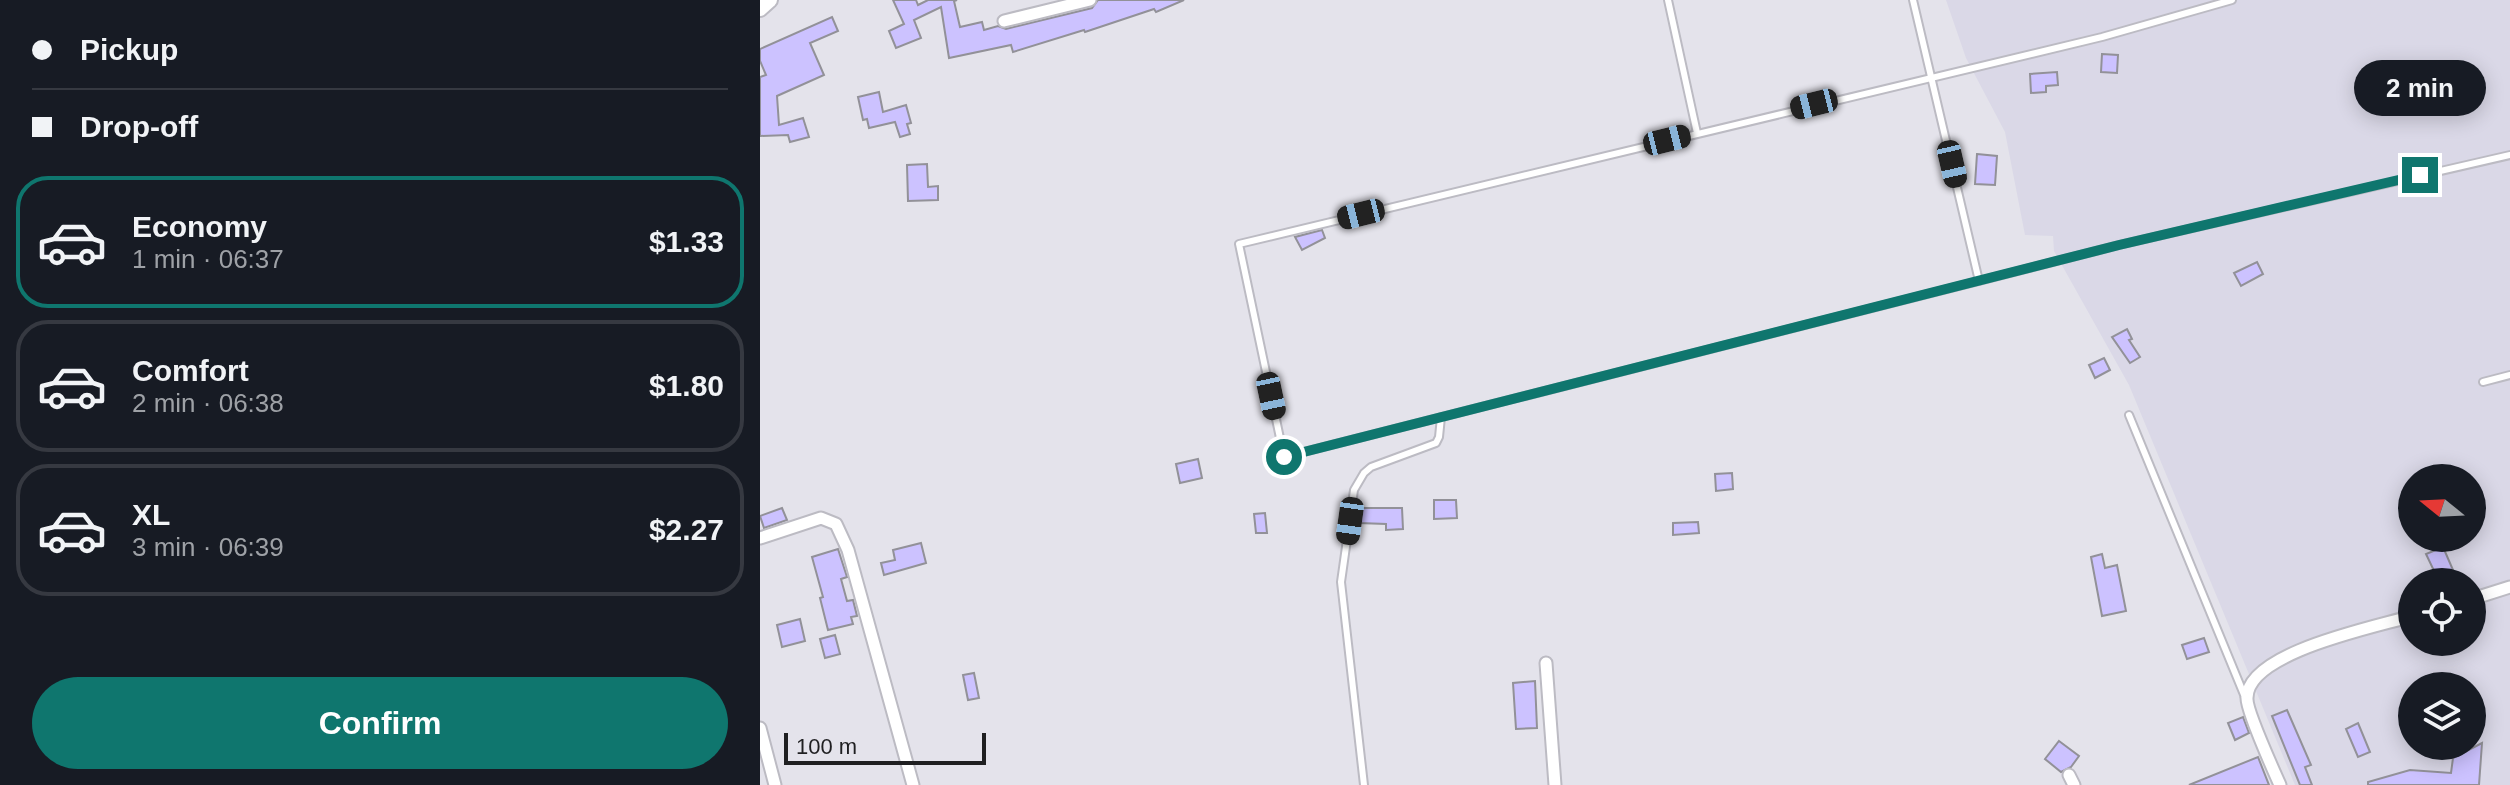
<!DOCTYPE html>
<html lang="en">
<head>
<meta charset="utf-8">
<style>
	:root { --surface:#171b24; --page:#242831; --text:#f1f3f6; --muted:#9ea1a6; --line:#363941; --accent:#0f766e }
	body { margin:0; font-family:Helvetica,sans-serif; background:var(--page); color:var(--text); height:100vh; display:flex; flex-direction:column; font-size:30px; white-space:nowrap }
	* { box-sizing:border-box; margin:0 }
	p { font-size:26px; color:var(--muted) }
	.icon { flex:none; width:44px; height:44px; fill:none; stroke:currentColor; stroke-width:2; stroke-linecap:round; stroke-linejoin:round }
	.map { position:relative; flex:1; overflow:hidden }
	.side { display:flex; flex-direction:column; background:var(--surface); width:760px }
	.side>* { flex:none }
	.guide { display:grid; align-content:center; height:176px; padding:0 32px; background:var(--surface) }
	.needle { width:52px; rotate:288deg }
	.fabs { position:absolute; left:1638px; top:464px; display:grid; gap:16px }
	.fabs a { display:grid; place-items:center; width:88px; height:88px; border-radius:50%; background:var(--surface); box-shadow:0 4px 20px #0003; font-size:40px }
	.scale { position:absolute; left:24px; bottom:20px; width:202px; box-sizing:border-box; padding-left:8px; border:4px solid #1f1f21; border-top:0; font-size:22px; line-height:28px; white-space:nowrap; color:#1f1f21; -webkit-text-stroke:6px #e4e3eb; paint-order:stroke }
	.end { position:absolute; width:36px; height:36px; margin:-18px; border:10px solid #0f766e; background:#fff; box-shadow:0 0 0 4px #fff }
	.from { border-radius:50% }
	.bubble { position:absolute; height:56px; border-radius:28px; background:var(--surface); box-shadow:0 4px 20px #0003; font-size:26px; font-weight:700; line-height:56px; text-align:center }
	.car { position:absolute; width:24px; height:48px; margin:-24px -12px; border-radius:10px; box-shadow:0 0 6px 2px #0007; background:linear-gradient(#222 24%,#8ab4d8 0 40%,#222 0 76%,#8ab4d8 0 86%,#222 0) }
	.guide b { display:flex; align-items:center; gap:28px; height:76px; font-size:30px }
	.guide b+b { border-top:2px solid var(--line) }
	.guide i { width:20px; height:20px; background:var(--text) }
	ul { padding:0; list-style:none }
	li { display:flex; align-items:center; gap:24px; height:132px; margin:0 16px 12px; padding:0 16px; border:4px solid var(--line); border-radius:32px }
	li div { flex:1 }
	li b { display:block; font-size:30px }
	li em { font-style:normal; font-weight:700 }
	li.active { border-color:var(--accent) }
	li>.icon { width:72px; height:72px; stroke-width:1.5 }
	.action { display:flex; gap:16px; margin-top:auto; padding:16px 32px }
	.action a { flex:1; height:92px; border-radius:48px; background:var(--accent); color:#fff; font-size:32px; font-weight:700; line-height:92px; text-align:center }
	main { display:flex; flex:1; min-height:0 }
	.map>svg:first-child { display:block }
</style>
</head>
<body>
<main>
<section class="side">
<div class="guide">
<b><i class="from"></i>Pickup</b>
<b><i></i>Drop-off</b>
</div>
<ul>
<li class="active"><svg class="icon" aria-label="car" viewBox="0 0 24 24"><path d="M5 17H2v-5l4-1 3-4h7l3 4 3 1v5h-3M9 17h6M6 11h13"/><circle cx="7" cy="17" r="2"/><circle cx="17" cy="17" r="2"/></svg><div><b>Economy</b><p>1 min · 06:37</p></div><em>$1.33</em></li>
<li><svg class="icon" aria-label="car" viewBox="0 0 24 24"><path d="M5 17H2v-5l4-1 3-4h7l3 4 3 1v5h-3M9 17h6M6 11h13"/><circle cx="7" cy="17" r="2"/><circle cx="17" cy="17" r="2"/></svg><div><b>Comfort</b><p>2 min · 06:38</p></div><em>$1.80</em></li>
<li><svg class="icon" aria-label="car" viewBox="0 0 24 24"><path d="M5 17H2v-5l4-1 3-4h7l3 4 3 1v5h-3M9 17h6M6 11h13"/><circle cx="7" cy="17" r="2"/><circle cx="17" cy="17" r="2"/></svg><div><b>XL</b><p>3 min · 06:39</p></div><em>$2.27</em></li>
</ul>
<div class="action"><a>Confirm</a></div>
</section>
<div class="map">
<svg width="1750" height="785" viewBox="0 0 1750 785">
	<rect width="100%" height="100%" fill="#e4e3eb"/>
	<path fill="#dad8e7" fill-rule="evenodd" d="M1186,0H1750V785H1535L1369,385L1294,251L1293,236L1265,235L1245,132L1206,58ZM1652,478H1712V538H1652ZM1652,582H1712V642H1652ZM1652,686H1712V746H1652Z"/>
	<g fill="#ccc2ff" stroke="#929198" stroke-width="2">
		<polygon points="133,0 156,0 158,5 168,0 197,0 194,1 200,27 222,22 224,30 238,26 246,29 332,8 338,0 424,0 396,12 394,9 325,32 324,30 253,52 251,45 189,58 181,7 154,20 161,38 136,48 129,31 144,24"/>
		<polygon points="72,17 78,31 50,43 64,75 17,96 19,125 43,118 49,137 30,142 28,135 0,136 0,77 6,75 0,61 0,49"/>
		<polygon points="1342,54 1358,55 1357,73 1341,72"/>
		<polygon points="1297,72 1298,85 1286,86 1286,92 1271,93 1270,74"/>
		<polygon points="119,92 123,112 146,105 151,123 147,124 150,134 140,137 135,122 109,128 107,119 103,120 98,97"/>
		<polygon points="1217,154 1237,156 1235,185 1215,184"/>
		<polygon points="167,164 168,187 178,186 178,200 148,201 147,165"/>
		<polygon points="562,230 565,238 542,250 535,237"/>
		<polygon points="1497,262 1503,274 1481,286 1474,273"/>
		<polygon points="1367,329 1372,339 1369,340 1380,357 1370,363 1352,337"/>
		<polygon points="1344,358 1350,370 1335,378 1329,365"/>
		<polygon points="438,459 442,478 420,483 416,464"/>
		<polygon points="972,473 973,489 956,491 955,474"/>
		<polygon points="674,500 696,500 697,518 674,519"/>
		<polygon points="22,508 27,520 4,528 0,516"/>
		<polygon points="599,508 642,508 643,529 626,530 626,524 599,523"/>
		<polygon points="505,513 507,533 496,533 494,514"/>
		<polygon points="938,522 939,533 913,535 913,523"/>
		<polygon points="161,543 166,563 124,575 121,563 135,560 133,550"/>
		<polygon points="1683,547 1693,570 1682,575 1680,571 1675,573 1666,554"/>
		<polygon points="78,549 87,577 81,579 87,601 93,600 97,616 91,617 93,624 68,630 60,598 63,597 52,557"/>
		<polygon points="1342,554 1345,568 1357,565 1366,611 1342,616 1331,557"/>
		<polygon points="40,619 45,641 22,647 17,625"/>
		<polygon points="75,635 80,654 65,658 60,639"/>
		<polygon points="1444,638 1449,652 1427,659 1422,645"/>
		<polygon points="214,673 219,698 208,700 203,675"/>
		<polygon points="775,681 777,728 756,729 753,683"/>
		<polygon points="1527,710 1551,765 1545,767 1552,785 1540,785 1512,716"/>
		<polygon points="1483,717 1489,733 1475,740 1468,723"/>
		<polygon points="1598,723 1610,752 1598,757 1586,729"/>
		<polygon points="1299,741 1319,756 1311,767 1301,772 1285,759"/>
		<polygon points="1722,743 1719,785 1608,785 1608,782 1650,770 1691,773 1693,758"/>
		<polygon points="1498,757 1509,785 1429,785"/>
	</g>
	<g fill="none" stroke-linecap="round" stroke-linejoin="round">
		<g stroke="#bcbbc3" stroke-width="10">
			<g id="service">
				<polyline points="908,0 937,133"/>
				<polyline points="1153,0 1219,281 1359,245 1750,155"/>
				<polyline points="1219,281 524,457 479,244 1342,37 1472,0"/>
				<polyline points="1723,382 1750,375"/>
				<polyline points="1369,415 1485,697"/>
				<polyline points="604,785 581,582 594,490 604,473 611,467 676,443 679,437 681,417"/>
			</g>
		</g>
		<g stroke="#bcbbc3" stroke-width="15">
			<g id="minor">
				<polyline points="244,21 330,0"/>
				<polyline points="0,538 61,518 76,524 88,550 153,785"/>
				<polyline points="1712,599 1750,587"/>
				<polyline points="786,663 795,785"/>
				<polyline points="0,728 15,785"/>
				<polyline points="1309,775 1314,785"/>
				<path d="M1520,785C1513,769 1486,710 1487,698C1487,652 1616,627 1652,616"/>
			</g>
		</g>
		<g stroke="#bcbbc3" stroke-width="18">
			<polyline id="tertiary" points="0,9 10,0"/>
		</g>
		<use href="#service" stroke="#fff" stroke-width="6"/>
		<use href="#minor" stroke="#fff" stroke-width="11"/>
		<use href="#tertiary" stroke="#fff" stroke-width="14"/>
	</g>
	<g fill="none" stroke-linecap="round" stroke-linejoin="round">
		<polyline stroke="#0f766e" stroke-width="10" points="524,457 1359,245 1660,175"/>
	</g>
</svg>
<div class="fabs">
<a><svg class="needle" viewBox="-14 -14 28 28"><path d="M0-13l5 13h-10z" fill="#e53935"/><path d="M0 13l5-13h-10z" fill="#9ea1a6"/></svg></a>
<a><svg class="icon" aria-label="locate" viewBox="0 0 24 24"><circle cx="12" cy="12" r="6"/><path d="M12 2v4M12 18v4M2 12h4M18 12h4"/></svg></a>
<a><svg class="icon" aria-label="layers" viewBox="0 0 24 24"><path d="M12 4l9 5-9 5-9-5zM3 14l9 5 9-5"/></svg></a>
</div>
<div class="scale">100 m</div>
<i class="end from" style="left:524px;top:457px"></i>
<i class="end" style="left:1660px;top:175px"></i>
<div class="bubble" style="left:1594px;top:60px;width:132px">2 min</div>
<i class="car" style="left:1054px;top:104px;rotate:256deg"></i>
<i class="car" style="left:907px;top:140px;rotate:76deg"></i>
<i class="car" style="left:1192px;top:164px;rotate:167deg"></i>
<i class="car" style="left:601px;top:214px;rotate:256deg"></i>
<i class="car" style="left:511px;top:396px;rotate:168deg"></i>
<i class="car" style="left:590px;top:521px;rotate:188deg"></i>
</div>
</main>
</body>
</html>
